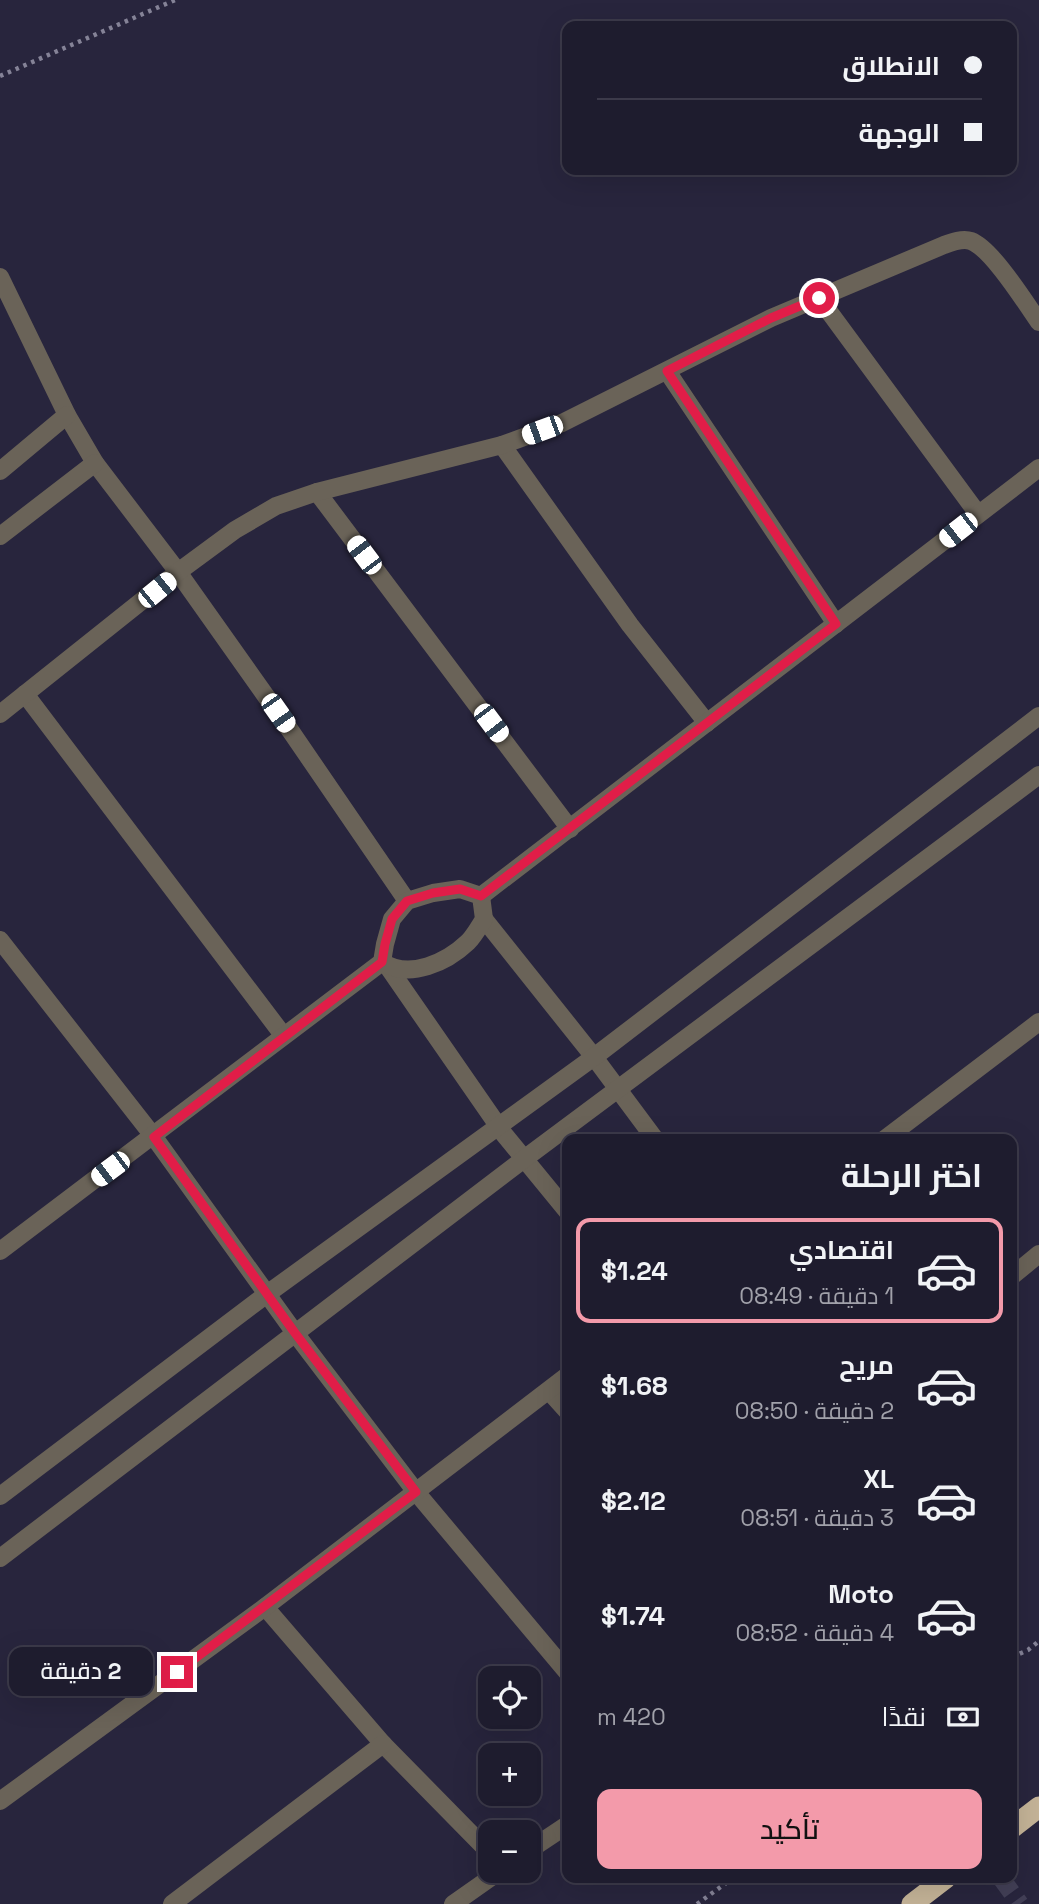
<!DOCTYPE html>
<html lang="ar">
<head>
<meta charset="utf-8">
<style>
	:root { --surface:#1e1c2e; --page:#262536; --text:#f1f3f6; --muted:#a1a1aa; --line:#3c3a4a; --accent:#f39aaa }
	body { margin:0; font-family:"Space Grotesk",Cairo,sans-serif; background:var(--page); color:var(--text); direction:rtl; height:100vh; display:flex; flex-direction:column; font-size:26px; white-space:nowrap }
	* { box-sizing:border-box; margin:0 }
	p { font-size:23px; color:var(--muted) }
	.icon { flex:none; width:38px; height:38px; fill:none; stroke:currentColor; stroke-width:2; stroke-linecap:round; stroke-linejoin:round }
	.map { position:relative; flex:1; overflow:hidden; direction:ltr }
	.drawer { position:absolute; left:562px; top:1134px; width:455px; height:749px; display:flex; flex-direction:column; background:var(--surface); border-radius:14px; box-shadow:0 7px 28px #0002,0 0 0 2px var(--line); direction:rtl }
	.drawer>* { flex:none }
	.hud { position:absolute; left:562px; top:21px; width:455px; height:154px; border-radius:14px; box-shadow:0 7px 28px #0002,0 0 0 2px var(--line); direction:rtl; display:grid; align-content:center; height:154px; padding:0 35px; background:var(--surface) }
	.tools { position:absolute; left:478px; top:1666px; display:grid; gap:14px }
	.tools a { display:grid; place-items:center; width:63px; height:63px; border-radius:14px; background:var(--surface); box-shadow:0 7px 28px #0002,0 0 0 2px var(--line); font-size:35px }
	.end { position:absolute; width:32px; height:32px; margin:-16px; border:9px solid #e11d48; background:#fff; box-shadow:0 0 0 4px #fff }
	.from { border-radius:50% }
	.bubble { position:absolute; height:49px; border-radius:14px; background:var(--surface); box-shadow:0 7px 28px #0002,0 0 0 2px var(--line); font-size:23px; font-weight:600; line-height:49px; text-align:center; direction:rtl }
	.car { position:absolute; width:21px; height:42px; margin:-21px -10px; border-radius:9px; box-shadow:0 0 5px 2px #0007; background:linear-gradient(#fff 24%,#345 0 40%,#fff 0 76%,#345 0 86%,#fff 0) }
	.hud b { display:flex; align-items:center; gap:24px; height:66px; font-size:26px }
	.hud b+b { border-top:2px solid var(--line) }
	.hud i { width:18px; height:18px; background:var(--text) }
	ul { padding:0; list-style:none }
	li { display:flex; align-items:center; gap:21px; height:105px; margin:0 14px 10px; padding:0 21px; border:4px solid transparent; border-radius:14px }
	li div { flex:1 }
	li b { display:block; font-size:26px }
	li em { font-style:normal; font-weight:600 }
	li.selected { border-color:var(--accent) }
	li>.icon { width:63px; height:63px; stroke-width:1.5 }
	h2 { padding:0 35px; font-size:32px; line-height:84px }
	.pay { display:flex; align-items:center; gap:18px; height:77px; padding:0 35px; font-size:26px }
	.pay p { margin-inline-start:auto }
	.cta { display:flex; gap:14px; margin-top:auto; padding:14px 35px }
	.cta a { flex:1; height:80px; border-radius:14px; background:var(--accent); color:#111; font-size:28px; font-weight:600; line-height:80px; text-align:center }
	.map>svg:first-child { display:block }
</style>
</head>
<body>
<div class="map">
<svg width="1039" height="1904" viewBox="0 0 1039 1904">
	<rect width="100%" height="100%" fill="#28253d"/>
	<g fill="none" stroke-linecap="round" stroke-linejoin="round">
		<polyline stroke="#423f56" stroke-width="18" stroke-dasharray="18 9" stroke-linecap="butt" points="1001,1878 1020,1904"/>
		<g stroke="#858397" stroke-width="4.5" stroke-dasharray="3.5 5" stroke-linecap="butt">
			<polyline points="0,76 175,0"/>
			<polyline points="1012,1657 1028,1650 1039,1641"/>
			<polyline points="697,1904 733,1878"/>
		</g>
		<g stroke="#6a6358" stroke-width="18">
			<polyline points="0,277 67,415 95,463 178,572 292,733 407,901"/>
			<polyline points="819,298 978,514"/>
			<polyline points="667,371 836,624"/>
			<polyline points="502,445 630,625 707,723"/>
			<polyline points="0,471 67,415"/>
			<polyline points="317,492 570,829"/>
			<polyline points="0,536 95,463"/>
			<polyline points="25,694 283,1035"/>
			<path d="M0,714L178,572L235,530L276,506L317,492L502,445L562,423L771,318L944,245C952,242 963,238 971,241C992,249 1025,302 1039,322"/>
			<polyline points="481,896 1039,468"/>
			<polyline points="484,919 594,1057 655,1139"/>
			<polyline points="0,940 154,1137 295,1333 416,1492 567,1672"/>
			<polyline points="386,964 503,1133 567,1211"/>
			<polyline points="885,1139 1039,1022"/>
			<path d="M0,1251L382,962L385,944L392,919L407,901L433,893L460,889L481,896L484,919C479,927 474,936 468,942C447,962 410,980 382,962"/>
			<polyline points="1012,1276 1039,1254"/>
			<polyline points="549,1391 567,1411"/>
			<polyline points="0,1496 267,1294 594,1057 1039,716"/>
			<polyline points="0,1558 524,1159 1039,775"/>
			<polyline points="265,1607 383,1744 490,1853"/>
			<polyline points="0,1801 265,1607 567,1376"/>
			<polyline points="528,1851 567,1825"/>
			<polyline points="172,1904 383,1744"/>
			<polyline points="453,1904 500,1871"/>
		</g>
		<g stroke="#c4b397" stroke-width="21">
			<polyline points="1012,1828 1039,1807"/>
			<polyline points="912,1904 946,1878"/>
		</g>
	</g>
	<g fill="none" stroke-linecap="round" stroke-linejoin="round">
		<polyline stroke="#e11d48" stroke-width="9" points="177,1672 416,1492 295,1333 154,1137 382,962 385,944 392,919 407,901 433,893 460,889 481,896 836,624 667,371 771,318 819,298"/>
	</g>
</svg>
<div class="tools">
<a><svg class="icon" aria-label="locate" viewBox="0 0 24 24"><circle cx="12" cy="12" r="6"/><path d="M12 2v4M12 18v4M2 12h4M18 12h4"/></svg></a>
<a>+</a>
<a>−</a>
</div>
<i class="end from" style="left:819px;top:298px"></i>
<i class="end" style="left:177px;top:1672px"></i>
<div class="bubble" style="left:9px;top:1647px;width:144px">2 دقيقة</div>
<i class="car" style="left:542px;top:430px;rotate:250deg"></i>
<i class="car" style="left:958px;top:530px;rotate:232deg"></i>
<i class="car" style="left:364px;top:555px;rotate:323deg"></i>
<i class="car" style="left:157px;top:590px;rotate:51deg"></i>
<i class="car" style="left:278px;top:713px;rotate:145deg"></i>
<i class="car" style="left:491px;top:723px;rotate:143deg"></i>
<i class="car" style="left:110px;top:1169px;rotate:233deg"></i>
<div class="hud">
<b><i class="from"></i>الانطلاق</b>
<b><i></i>الوجهة</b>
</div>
<section class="drawer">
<h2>اختر الرحلة</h2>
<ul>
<li class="selected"><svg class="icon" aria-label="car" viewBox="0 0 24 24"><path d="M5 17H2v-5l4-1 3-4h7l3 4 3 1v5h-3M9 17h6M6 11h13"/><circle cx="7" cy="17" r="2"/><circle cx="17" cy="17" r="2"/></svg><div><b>اقتصادي</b><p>1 دقيقة · 08:49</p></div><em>$1.24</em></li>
<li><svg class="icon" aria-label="car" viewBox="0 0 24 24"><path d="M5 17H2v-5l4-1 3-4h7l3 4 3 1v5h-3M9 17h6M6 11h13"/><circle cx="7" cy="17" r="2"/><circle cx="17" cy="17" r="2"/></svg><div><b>مريح</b><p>2 دقيقة · 08:50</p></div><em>$1.68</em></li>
<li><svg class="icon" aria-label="car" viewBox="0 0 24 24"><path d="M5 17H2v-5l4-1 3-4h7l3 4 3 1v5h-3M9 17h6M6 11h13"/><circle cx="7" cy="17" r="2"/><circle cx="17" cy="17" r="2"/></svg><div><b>XL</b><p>3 دقيقة · 08:51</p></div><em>$2.12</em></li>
<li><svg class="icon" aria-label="car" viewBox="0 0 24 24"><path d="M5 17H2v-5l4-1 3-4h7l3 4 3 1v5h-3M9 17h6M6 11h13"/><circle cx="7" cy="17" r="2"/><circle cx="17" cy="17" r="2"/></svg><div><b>Moto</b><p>4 دقيقة · 08:52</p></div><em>$1.74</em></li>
</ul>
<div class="pay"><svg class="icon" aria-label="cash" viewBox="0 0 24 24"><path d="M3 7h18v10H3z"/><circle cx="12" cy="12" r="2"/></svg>نقدًا<p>420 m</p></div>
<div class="cta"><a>تأكيد</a></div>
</section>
</div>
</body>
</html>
